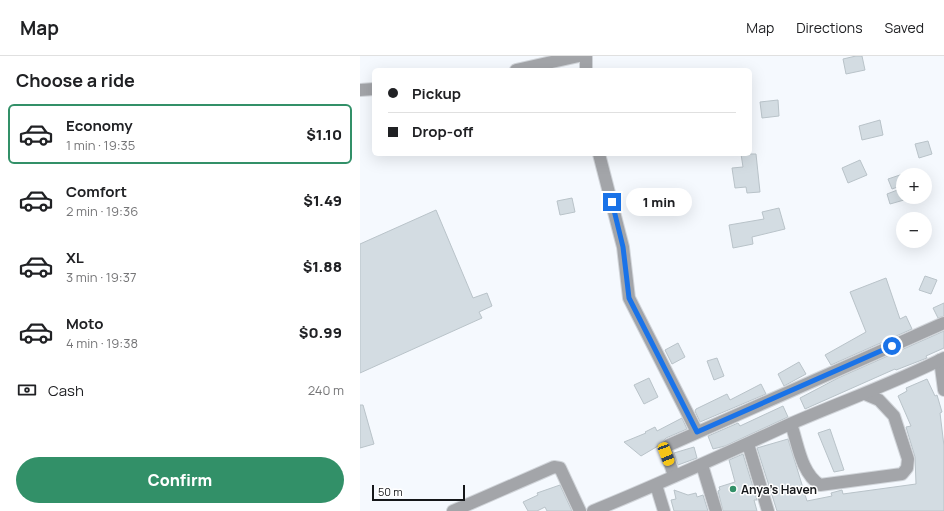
<!DOCTYPE html>
<html lang="en">
<head>
<meta charset="utf-8">
<style>
	:root { --surface:#fff; --page:#f2f2f2; --text:#202124; --muted:#757577; --line:#e0e0e0; --accent:#329068 }
	body { margin:0; font-family:Manrope,sans-serif; background:var(--page); color:var(--text); height:100vh; display:flex; flex-direction:column; font-size:15px; white-space:nowrap }
	* { box-sizing:border-box; margin:0 }
	p { font-size:13px; color:var(--muted) }
	.icon { flex:none; width:22px; height:22px; fill:none; stroke:currentColor; stroke-width:2; stroke-linecap:round; stroke-linejoin:round }
	.map { position:relative; flex:1; overflow:hidden }
	.details { display:flex; flex-direction:column; background:var(--surface); width:360px }
	.details>* { flex:none }
	.banner { position:absolute; left:12px; top:12px; width:380px; height:88px; border-radius:6px; box-shadow:0 4px 16px #0002; display:grid; align-content:center; height:88px; padding:0 16px; background:var(--surface) }
	.controls { position:absolute; left:536px; top:112px; display:grid; gap:8px }
	.controls a { display:grid; place-items:center; width:36px; height:36px; border-radius:50%; background:var(--surface); box-shadow:0 4px 16px #0002; font-size:20px }
	.scale { position:absolute; left:12px; bottom:10px; width:93px; box-sizing:border-box; padding-left:4px; border:2px solid #15171a; border-top:0; font-size:11px; line-height:14px; white-space:nowrap; color:#15171a; -webkit-text-stroke:3px #fff; paint-order:stroke }
	.end { position:absolute; width:18px; height:18px; margin:-9px; border:5px solid #1a73e8; background:#fff; box-shadow:0 0 0 2px #fff }
	.from { border-radius:50% }
	.bubble { position:absolute; height:28px; border-radius:14px; background:var(--surface); box-shadow:0 4px 16px #0002; font-size:13px; font-weight:800; line-height:28px; text-align:center }
	.car { position:absolute; width:12px; height:24px; margin:-12px -6px; border-radius:5px; box-shadow:0 0 3px 1px #0007; background:linear-gradient(#f5c518 24%,#345 0 40%,#f5c518 0 76%,#345 0 86%,#f5c518 0) }
	.banner b { display:flex; align-items:center; gap:14px; height:38px; font-size:15px }
	.banner b+b { border-top:1px solid var(--line) }
	.banner i { width:10px; height:10px; background:var(--text) }
	ul { padding:0; list-style:none }
	li { display:flex; align-items:center; gap:12px; height:60px; margin:0 8px 6px; padding:0 8px; border:2px solid transparent; border-radius:6px }
	li div { flex:1 }
	li b { display:block; font-size:15px }
	li em { font-style:normal; font-weight:800 }
	li.on { border-color:var(--accent) }
	li>.icon { width:36px; height:36px; stroke-width:1.5 }
	h2 { padding:0 16px; font-size:18px; line-height:48px }
	.pay { display:flex; align-items:center; gap:10px; height:44px; padding:0 16px; font-size:15px }
	.pay p { margin-inline-start:auto }
	.button { display:flex; gap:8px; margin-top:auto; padding:8px 16px }
	.button a { flex:1; height:46px; border-radius:24px; background:var(--accent); color:#fff; font-size:16px; font-weight:800; line-height:46px; text-align:center }
	header { display:flex; align-items:center; gap:24px; box-sizing:border-box; height:56px; padding:0 20px; background:var(--surface); border-bottom:1px solid var(--line) }
	header strong { font-size:19px }
	nav { display:flex; gap:22px; margin-inline-start:auto; font-size:14px }
	main { display:flex; flex:1; min-height:0 }
	.map>svg:first-child { display:block }
</style>
</head>
<body>
<header>
<strong>Map</strong>
<nav><a>Map</a><a>Directions</a><a>Saved</a></nav>
</header>
<main>
<section class="details">
<h2>Choose a ride</h2>
<ul>
<li class="on"><svg class="icon" aria-label="car" viewBox="0 0 24 24"><path d="M5 17H2v-5l4-1 3-4h7l3 4 3 1v5h-3M9 17h6M6 11h13"/><circle cx="7" cy="17" r="2"/><circle cx="17" cy="17" r="2"/></svg><div><b>Economy</b><p>1 min · 19:35</p></div><em>$1.10</em></li>
<li><svg class="icon" aria-label="car" viewBox="0 0 24 24"><path d="M5 17H2v-5l4-1 3-4h7l3 4 3 1v5h-3M9 17h6M6 11h13"/><circle cx="7" cy="17" r="2"/><circle cx="17" cy="17" r="2"/></svg><div><b>Comfort</b><p>2 min · 19:36</p></div><em>$1.49</em></li>
<li><svg class="icon" aria-label="car" viewBox="0 0 24 24"><path d="M5 17H2v-5l4-1 3-4h7l3 4 3 1v5h-3M9 17h6M6 11h13"/><circle cx="7" cy="17" r="2"/><circle cx="17" cy="17" r="2"/></svg><div><b>XL</b><p>3 min · 19:37</p></div><em>$1.88</em></li>
<li><svg class="icon" aria-label="car" viewBox="0 0 24 24"><path d="M5 17H2v-5l4-1 3-4h7l3 4 3 1v5h-3M9 17h6M6 11h13"/><circle cx="7" cy="17" r="2"/><circle cx="17" cy="17" r="2"/></svg><div><b>Moto</b><p>4 min · 19:38</p></div><em>$0.99</em></li>
</ul>
<div class="pay"><svg class="icon" aria-label="cash" viewBox="0 0 24 24"><path d="M3 7h18v10H3z"/><circle cx="12" cy="12" r="2"/></svg>Cash<p>240 m</p></div>
<div class="button"><a>Confirm</a></div>
</section>
<div class="map">
<svg width="584" height="455" viewBox="0 0 584 455">
	<rect width="100%" height="100%" fill="#f5f9fe"/>
	<g fill="#d3dce2" stroke="#b9c3c9">
		<polygon points="496,0 502,0 505,14 486,18 483,3"/>
		<polygon points="418,44 419,60 402,62 400,46"/>
		<polygon points="520,64 523,79 502,84 499,70"/>
		<polygon points="568,85 572,98 559,102 555,88"/>
		<polygon points="381,98 396,98 400,136 387,137 386,131 375,132 372,112 383,111"/>
		<polygon points="500,104 507,119 488,127 482,112"/>
		<polygon points="543,118 543,129 532,133 528,123"/>
		<polygon points="540,133 544,144 530,148 527,138"/>
		<polygon points="212,142 215,156 200,159 197,145"/>
		<polygon points="419,152 425,173 392,181 393,188 373,192 369,169 404,163 402,156"/>
		<polygon points="76,154 113,242 127,237 132,250 119,256 122,262 0,317 0,188"/>
		<polygon points="565,220 577,224 571,238 559,234"/>
		<polygon points="526,222 540,263 546,260 552,273 471,309 465,299 506,276 490,236"/>
		<polygon points="584,247 584,260 578,262 573,252"/>
		<polygon points="584,275 584,292 566,300 567,302 536,314 535,313 445,353 440,342 478,322"/>
		<polygon points="318,287 325,301 312,308 305,294"/>
		<polygon points="357,302 364,320 354,324 347,305"/>
		<polygon points="439,306 446,318 424,330 418,318"/>
		<polygon points="289,322 298,341 284,348 274,329"/>
		<polygon points="567,323 575,340 577,339 582,356 580,357 584,390 584,455 417,455 397,392 428,383 447,445 472,440 471,437 482,434 483,438 556,428 555,401 546,371 551,370 538,340 547,335 546,332"/>
		<polygon points="401,328 406,338 340,366 335,355 336,353 367,338 370,344"/>
		<polygon points="0,349 3,349 14,388 0,392"/>
		<polygon points="423,350 428,361 365,390 353,393 348,380 378,367 380,370"/>
		<polygon points="322,362 327,373 306,382 298,390 281,400 264,386 286,377 285,376 295,371 297,375"/>
		<polygon points="470,373 484,414 474,416 458,377"/>
		<polygon points="334,391 337,402 318,409 314,397"/>
		<polygon points="383,398 397,444 394,444 397,455 363,455 358,435 360,434 359,431 375,426 369,404"/>
		<polygon points="200,429 212,455 187,455 185,451 177,455 168,455 163,446 178,439 177,437"/>
		<polygon points="314,434 328,439 336,437 337,441 343,439 348,455 314,455 311,444 316,443"/>
	</g>
	<g fill="none" stroke-linecap="round" stroke-linejoin="round">
		<g stroke="#d1d5da" stroke-width="14">
			<g id="minor">
				<polyline points="226,0 226,14"/>
				<polyline points="156,14 219,0"/>
				<polyline points="0,34 14,33"/>
				<polyline points="239,98 263,191 269,242 337,376"/>
				<polyline points="580,304 584,334"/>
				<path d="M431,368C438,388 441,417 460,429L542,418L547,412L548,403L534,360L519,344L505,338"/>
				<polyline points="388,388 408,455"/>
				<polyline points="342,409 356,455"/>
				<polyline points="314,420 305,392 309,389 584,267"/>
				<polyline points="296,429 304,455"/>
				<polyline points="93,455 194,411 200,412 220,455"/>
				<path d="M233,455C300,428 365,398 430,368C481,346 534,327 584,302"/>
			</g>
		</g>
		<use href="#minor" stroke="#a3a5a9" stroke-width="12"/>
	</g>
	<g fill="none" stroke-linecap="round" stroke-linejoin="round">
		<polyline stroke="#1a73e8" stroke-width="5" points="252,146 263,191 269,242 337,376 532,290"/>
	</g>
	<circle fill="#329068" stroke="#fff" stroke-width="1.5" cx="373" cy="433" r="4"/>
	<g text-anchor="middle" dominant-baseline="central" stroke-width="3" stroke-linejoin="round" paint-order="stroke">
		<g font-size="12" font-weight="bold" fill="#15171a" stroke="#fff" text-anchor="start">
			<text x="381" y="433">Anya's Haven</text>
		</g>
	</g>
</svg>
<div class="controls">
<a>+</a>
<a>−</a>
</div>
<div class="scale">50 m</div>
<i class="end from" style="left:532px;top:290px"></i>
<i class="end" style="left:252px;top:146px"></i>
<div class="bubble" style="left:266px;top:132px;width:66px">1 min</div>
<i class="car" style="left:306px;top:398px;rotate:159deg"></i>
<div class="banner">
<b><i class="from"></i>Pickup</b>
<b><i></i>Drop-off</b>
</div>
</div>
</main>
</body>
</html>
